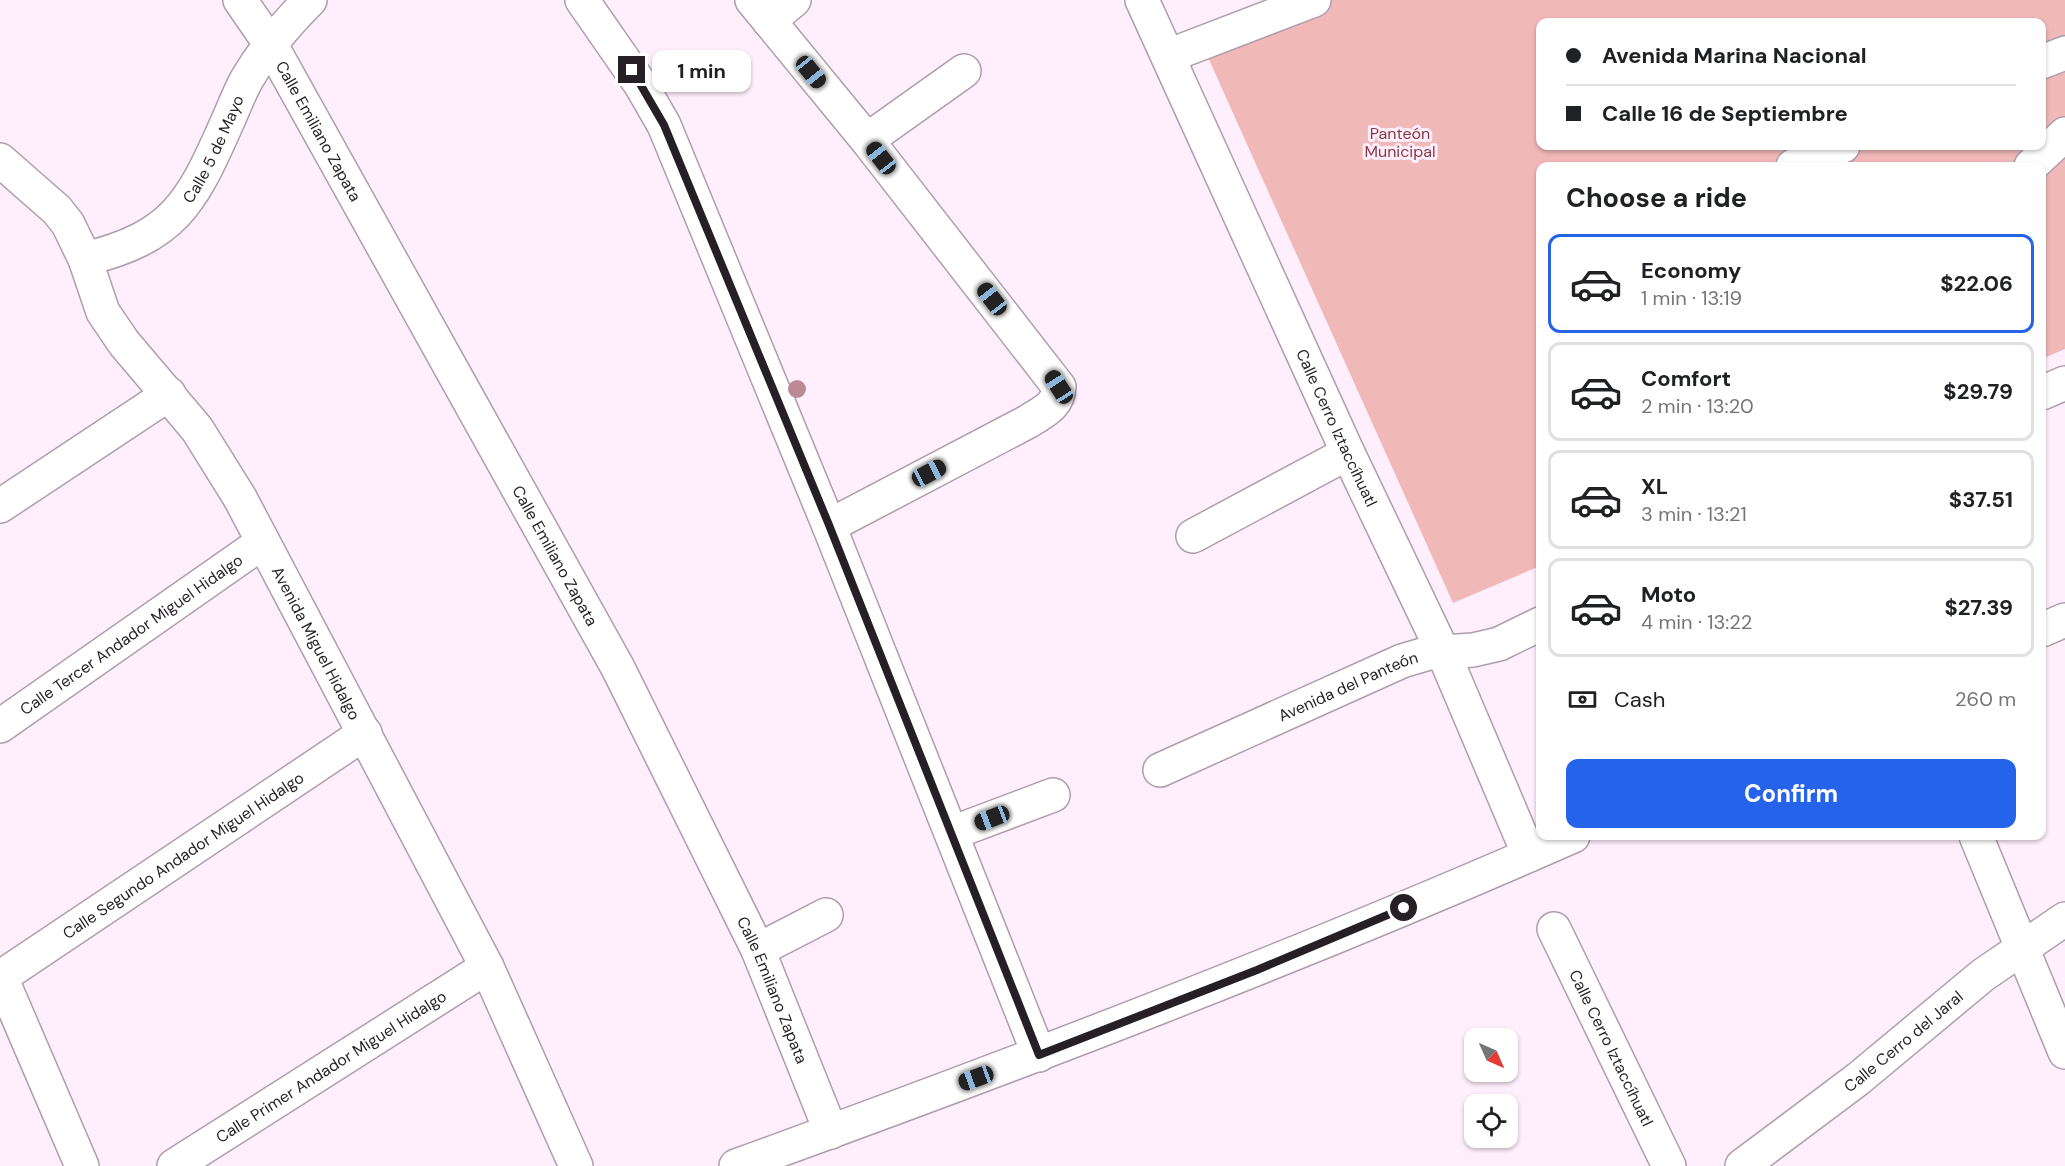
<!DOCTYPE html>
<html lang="en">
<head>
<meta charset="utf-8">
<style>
	:root { --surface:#fff; --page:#f6f6f6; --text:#202124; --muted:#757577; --line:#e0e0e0; --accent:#2563eb }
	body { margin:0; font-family:"DM Sans",sans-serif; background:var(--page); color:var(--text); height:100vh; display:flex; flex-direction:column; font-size:22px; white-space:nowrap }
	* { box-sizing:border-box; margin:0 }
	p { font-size:20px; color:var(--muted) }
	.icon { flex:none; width:33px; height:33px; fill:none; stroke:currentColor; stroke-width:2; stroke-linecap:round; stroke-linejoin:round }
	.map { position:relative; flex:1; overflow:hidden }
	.side { position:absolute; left:1536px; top:162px; width:510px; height:678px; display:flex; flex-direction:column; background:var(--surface); border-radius:12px; box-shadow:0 2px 4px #0004 }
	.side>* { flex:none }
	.banner { position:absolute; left:1536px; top:18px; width:510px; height:132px; border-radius:12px; box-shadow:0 2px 4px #0004; display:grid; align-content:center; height:132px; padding:0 30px; background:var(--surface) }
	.needle { width:39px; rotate:135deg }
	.tools { position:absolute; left:1464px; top:1028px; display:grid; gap:12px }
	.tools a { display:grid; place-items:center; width:54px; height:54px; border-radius:12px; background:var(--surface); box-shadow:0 2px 4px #0004; font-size:30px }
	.end { position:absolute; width:27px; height:27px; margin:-14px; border:8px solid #261f25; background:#fff; box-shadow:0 0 0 3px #fff }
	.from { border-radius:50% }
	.bubble { position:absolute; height:42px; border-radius:12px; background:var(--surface); box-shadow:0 2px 4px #0004; font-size:20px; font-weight:700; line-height:42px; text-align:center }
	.car { position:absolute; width:18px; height:36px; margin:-18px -9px; border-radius:8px; box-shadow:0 0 4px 2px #0007; background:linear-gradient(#222 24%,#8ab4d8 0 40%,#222 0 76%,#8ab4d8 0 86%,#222 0) }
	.banner b { display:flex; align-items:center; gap:21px; height:57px; font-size:22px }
	.banner b+b { border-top:2px solid var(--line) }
	.banner i { width:15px; height:15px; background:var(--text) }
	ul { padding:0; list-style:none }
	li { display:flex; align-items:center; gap:18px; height:99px; margin:0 12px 9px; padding:0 18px; border:3px solid var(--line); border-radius:12px }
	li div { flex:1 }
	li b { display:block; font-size:22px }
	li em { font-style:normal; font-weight:700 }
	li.current { border-color:var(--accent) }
	li>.icon { width:54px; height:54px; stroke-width:1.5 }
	h2 { padding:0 30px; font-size:27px; line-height:72px }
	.pay { display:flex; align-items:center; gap:15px; height:66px; padding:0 30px; font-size:22px }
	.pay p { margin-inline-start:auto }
	.cta { display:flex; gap:12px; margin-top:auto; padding:12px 30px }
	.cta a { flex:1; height:69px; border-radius:12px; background:var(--accent); color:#fff; font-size:24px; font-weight:700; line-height:69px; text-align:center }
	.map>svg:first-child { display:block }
</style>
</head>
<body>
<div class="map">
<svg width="2065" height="1166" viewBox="0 0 2065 1166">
	<rect width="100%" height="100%" fill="#ffeefc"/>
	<path fill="#f1b8b8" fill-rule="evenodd" d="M1328,0H2065V349L2042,359V166H1540V566L1453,603L1202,44ZM1540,22H2042V146H1540Z"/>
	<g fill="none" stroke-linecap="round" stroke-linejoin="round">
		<g stroke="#af9dad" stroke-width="36">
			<g id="minor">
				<path id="s1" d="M240,0L271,45L618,668L758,950L831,1132"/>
				<polyline points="582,0 641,85 664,125 829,526 1039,1055"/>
				<path d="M752,0L867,140L1059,387C1058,406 1044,411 1029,421L829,526"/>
				<path id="s2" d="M1142,0L1348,453L1443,652L1529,855"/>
				<polyline points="769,21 794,0"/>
				<polyline points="1168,56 1314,0"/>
				<polyline points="2042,62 2065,53"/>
				<polyline points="867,140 964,71"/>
				<path id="s3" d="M0,160L57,210L68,224L85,259L103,312L124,343L197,429L240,498L487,967L576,1166"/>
				<polyline points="1793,166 1843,146"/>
				<polyline points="2031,166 2065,134"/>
				<path id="s4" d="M85,259C174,237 191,204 226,125C233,110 239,93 247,79C264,50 287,23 310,0"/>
				<polyline points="2042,393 2065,383"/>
				<polyline points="0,506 169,394"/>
				<polyline points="1193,536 1348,453"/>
				<polyline points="2042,630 2065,620"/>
				<path id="s5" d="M0,726L263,542"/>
				<path id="s6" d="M1160,770L1402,661L1429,653L1473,650L1499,644L1540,624"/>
				<polyline points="952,833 1053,795"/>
				<polyline points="1976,836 2065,1052"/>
				<path id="s7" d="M1554,929L1669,1166"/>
				<polyline points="758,950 826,915"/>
				<polyline points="0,975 82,1166"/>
				<path id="s8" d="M1,977L365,733"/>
				<path id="s9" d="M174,1166L487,967"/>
				<path d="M736,1166C1018,1064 1298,957 1573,836"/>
				<path id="s10" d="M1742,1166L1858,1079L1983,975L2065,919"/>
			</g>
		</g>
		<use href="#minor" stroke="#fff" stroke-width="33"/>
	</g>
	<circle fill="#bc8a94" cx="797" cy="389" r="9"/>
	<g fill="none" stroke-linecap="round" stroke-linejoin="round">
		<polyline stroke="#261f25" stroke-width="8" points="632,70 664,125 829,525 1039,1055 1257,970 1404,908"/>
	</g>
	<g text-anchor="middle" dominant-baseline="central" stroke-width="6" stroke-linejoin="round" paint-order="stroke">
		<g font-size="16" fill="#261f25" stroke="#ffeefc">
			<text stroke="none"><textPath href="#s1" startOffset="153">Calle Emiliano Zapata</textPath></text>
			<text stroke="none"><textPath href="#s4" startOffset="178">Calle 5 de Mayo</textPath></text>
			<text stroke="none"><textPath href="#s2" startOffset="470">Calle Cerro Iztaccíhuatl</textPath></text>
			<text stroke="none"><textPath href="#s1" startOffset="639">Calle Emiliano Zapata</textPath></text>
			<text stroke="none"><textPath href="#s5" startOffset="160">Calle Tercer Andador Miguel Hidalgo</textPath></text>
			<text stroke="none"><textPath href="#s3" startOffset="584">Avenida Miguel Hidalgo</textPath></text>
			<text stroke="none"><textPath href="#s6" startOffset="206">Avenida del Panteón</textPath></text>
			<text stroke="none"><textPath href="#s8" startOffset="219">Calle Segundo Andador Miguel Hidalgo</textPath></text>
			<text stroke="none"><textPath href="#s1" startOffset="1125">Calle Emiliano Zapata</textPath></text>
			<text stroke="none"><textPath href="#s10" startOffset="204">Calle Cerro del Jaral</textPath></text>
			<text stroke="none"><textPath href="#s7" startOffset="132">Calle Cerro Iztaccíhuatl</textPath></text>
			<text stroke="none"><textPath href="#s9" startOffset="186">Calle Primer Andador Miguel Hidalgo</textPath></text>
		</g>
		<g font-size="16" fill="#86393e" stroke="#ffeefc">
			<text x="1400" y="133">Panteón<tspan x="1400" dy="18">Municipal</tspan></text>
		</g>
	</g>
</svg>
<div class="tools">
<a><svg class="needle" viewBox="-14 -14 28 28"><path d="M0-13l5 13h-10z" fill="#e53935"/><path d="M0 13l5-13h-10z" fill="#757577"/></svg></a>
<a><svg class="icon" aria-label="locate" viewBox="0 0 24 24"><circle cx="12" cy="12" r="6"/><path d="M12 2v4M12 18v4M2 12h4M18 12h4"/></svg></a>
</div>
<i class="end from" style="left:1404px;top:908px"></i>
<i class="end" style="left:632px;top:70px"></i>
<div class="bubble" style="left:652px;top:50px;width:99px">1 min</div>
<i class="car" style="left:811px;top:72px;rotate:141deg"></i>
<i class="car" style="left:881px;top:158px;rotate:322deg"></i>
<i class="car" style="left:992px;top:299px;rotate:322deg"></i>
<i class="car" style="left:1059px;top:387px;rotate:327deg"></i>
<i class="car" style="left:929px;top:473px;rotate:62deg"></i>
<i class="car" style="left:992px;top:818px;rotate:249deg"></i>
<i class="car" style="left:976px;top:1078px;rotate:250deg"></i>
<div class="banner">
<b><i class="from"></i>Avenida Marina Nacional</b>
<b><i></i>Calle 16 de Septiembre</b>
</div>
<section class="side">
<h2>Choose a ride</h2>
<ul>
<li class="current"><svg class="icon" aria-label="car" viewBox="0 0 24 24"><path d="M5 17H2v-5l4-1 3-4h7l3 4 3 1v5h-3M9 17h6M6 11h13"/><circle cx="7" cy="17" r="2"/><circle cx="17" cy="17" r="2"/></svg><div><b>Economy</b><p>1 min · 13:19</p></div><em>$22.06</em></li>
<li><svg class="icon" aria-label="car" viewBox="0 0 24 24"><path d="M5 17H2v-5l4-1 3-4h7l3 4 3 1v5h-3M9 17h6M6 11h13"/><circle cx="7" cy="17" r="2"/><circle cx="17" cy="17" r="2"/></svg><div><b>Comfort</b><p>2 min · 13:20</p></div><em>$29.79</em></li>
<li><svg class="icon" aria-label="car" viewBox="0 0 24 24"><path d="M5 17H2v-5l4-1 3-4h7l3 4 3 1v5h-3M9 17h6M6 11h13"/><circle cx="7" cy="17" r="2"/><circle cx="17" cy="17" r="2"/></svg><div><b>XL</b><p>3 min · 13:21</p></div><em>$37.51</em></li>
<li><svg class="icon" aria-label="car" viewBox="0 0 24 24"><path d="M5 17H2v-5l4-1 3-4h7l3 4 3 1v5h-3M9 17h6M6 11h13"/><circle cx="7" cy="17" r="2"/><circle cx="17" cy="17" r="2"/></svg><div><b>Moto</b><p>4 min · 13:22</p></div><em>$27.39</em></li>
</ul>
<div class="pay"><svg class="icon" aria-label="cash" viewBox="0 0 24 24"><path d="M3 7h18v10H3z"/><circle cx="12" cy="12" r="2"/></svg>Cash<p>260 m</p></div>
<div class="cta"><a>Confirm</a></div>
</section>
</div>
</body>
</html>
